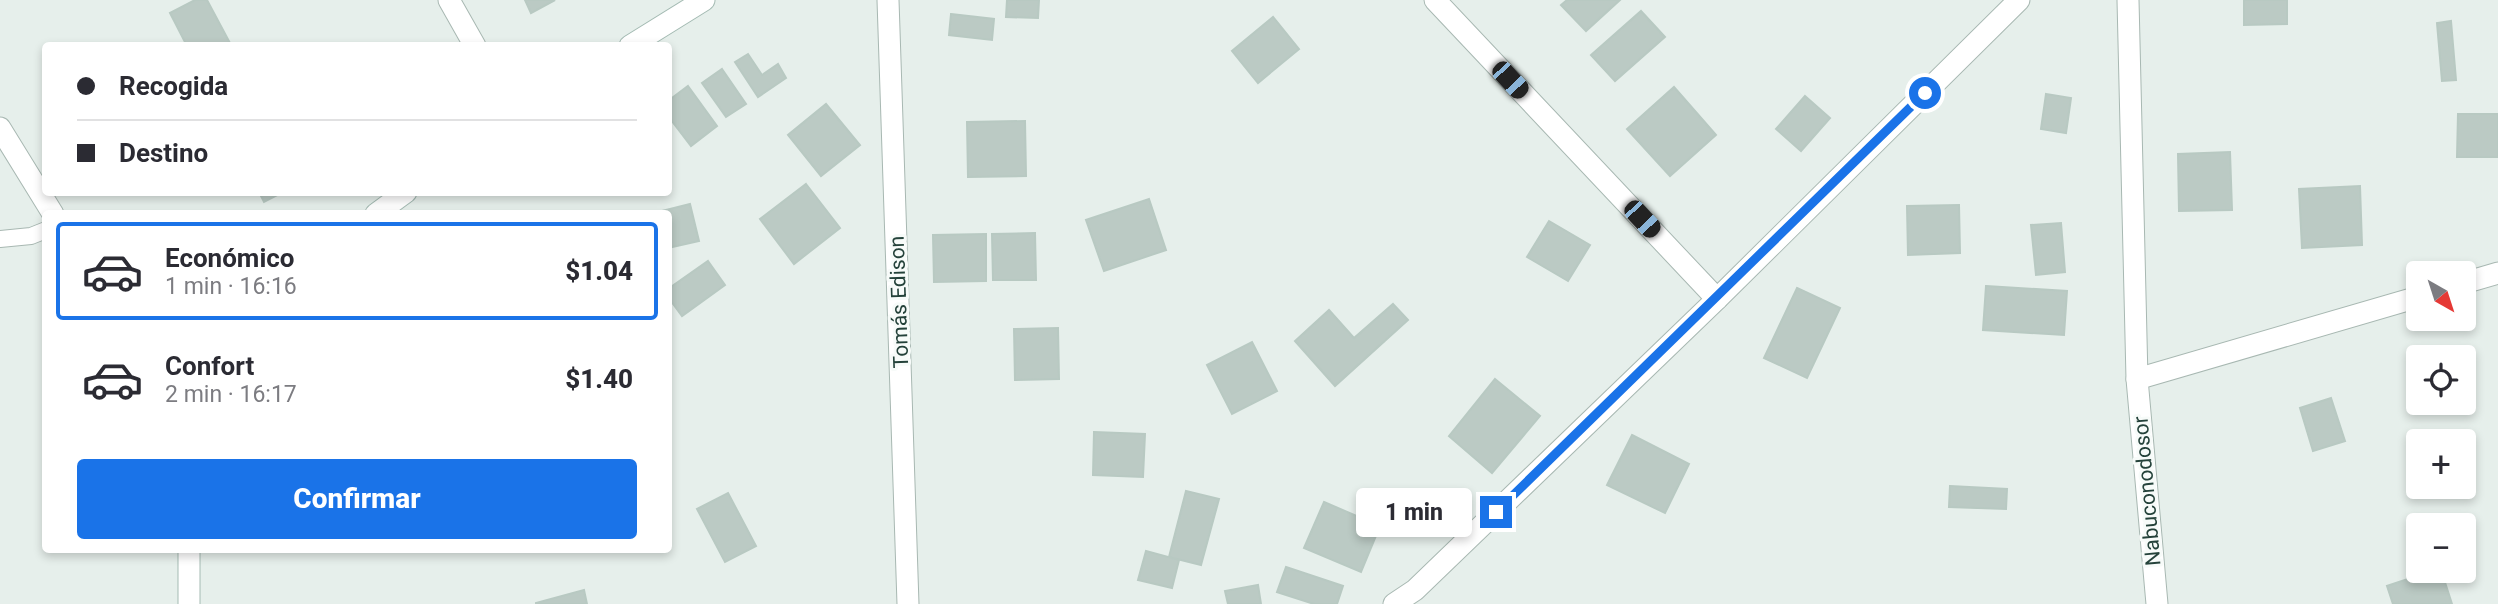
<!DOCTYPE html>
<html lang="es">
<head>
<meta charset="utf-8">
<style>
	:root { --surface:#fff; --page:#f2f2f3; --text:#2b2b33; --muted:#7c7c81; --line:#e1e1e2; --accent:#1a73e8 }
	body { margin:0; font-family:Roboto,sans-serif; background:var(--page); color:var(--text); height:100vh; display:flex; flex-direction:column; font-size:26px; white-space:nowrap }
	* { box-sizing:border-box; margin:0 }
	p { font-size:23px; color:var(--muted) }
	.icon { flex:none; width:38px; height:38px; fill:none; stroke:currentColor; stroke-width:2; stroke-linecap:round; stroke-linejoin:round }
	.map { position:relative; flex:1; overflow:hidden }
	.details { position:absolute; left:42px; top:210px; width:630px; height:343px; display:flex; flex-direction:column; background:var(--surface); border-radius:7px; box-shadow:0 4px 10px #0003 }
	.details>* { flex:none }
	.top-card { position:absolute; left:42px; top:42px; width:630px; height:154px; border-radius:7px; box-shadow:0 4px 10px #0003; display:grid; align-content:center; height:154px; padding:0 35px; background:var(--surface) }
	.needle { width:46px; rotate:141deg }
	.controls { position:absolute; left:2406px; top:261px; display:grid; gap:14px }
	.controls a { display:grid; place-items:center; width:70px; height:70px; border-radius:7px; background:var(--surface); box-shadow:0 4px 10px #0003; font-size:35px }
	.end { position:absolute; width:32px; height:32px; margin:-16px; border:9px solid #1a73e8; background:#fff; box-shadow:0 0 0 4px #fff }
	.from { border-radius:50% }
	.bubble { position:absolute; height:49px; border-radius:7px; background:var(--surface); box-shadow:0 4px 10px #0003; font-size:23px; font-weight:800; line-height:49px; text-align:center }
	.car { position:absolute; width:21px; height:42px; margin:-21px -10px; border-radius:9px; box-shadow:0 0 5px 2px #0007; background:linear-gradient(#222 24%,#8ab4d8 0 40%,#222 0 76%,#8ab4d8 0 86%,#222 0) }
	.top-card b { display:flex; align-items:center; gap:24px; height:66px; font-size:26px }
	.top-card b+b { border-top:2px solid var(--line) }
	.top-card i { width:18px; height:18px; background:var(--text) }
	ul { padding:12px 0 0; list-style:none }
	li { display:flex; align-items:center; gap:21px; height:98px; margin:0 14px 10px; padding:0 21px; border:4px solid transparent; border-radius:7px }
	li div { flex:1 }
	li b { display:block; font-size:26px }
	li em { font-style:normal; font-weight:800 }
	li.active { border-color:var(--accent) }
	li>.icon { width:63px; height:63px; stroke-width:1.5 }
	.action { display:flex; gap:14px; margin-top:auto; padding:14px 35px }
	.action a { flex:1; height:80px; border-radius:7px; background:var(--accent); color:#fff; font-size:28px; font-weight:800; line-height:80px; text-align:center }
	.map>svg:first-child { display:block }
</style>
</head>
<body>
<div class="map">
<svg width="2498" height="604" viewBox="0 0 2498 604">
	<rect width="100%" height="100%" fill="#e6efeb"/>
	<g fill="#bbcac4" stroke="#b8c9c2" stroke-width="2">
		<polygon points="195,0 207,0 230,43 187,46 170,13"/>
		<polygon points="525,0 555,0 531,13"/>
		<polygon points="1007,0 1039,0 1038,18 1006,17"/>
		<polygon points="1567,0 1620,0 1586,31 1561,5"/>
		<polygon points="2244,0 2287,0 2287,24 2244,25"/>
		<polygon points="1641,11 1665,37 1615,81 1591,55"/>
		<polygon points="951,14 994,19 992,40 949,35"/>
		<polygon points="1273,17 1299,49 1258,83 1232,51"/>
		<polygon points="2451,21 2456,80 2442,81 2437,23"/>
		<polygon points="748,54 762,75 778,64 786,78 758,97 735,62"/>
		<polygon points="722,69 746,104 726,117 702,83"/>
		<polygon points="688,86 717,126 691,146 668,116 668,101"/>
		<polygon points="1674,87 1716,135 1670,176 1627,129"/>
		<polygon points="2046,94 2071,98 2066,133 2041,129"/>
		<polygon points="1805,96 1830,118 1801,151 1776,129"/>
		<polygon points="826,104 860,145 821,176 788,135"/>
		<polygon points="2458,114 2498,114 2498,157 2457,157"/>
		<polygon points="1025,121 1026,176 968,177 967,122"/>
		<polygon points="2230,152 2232,210 2179,211 2178,154"/>
		<polygon points="806,184 840,228 794,264 760,219"/>
		<polygon points="2360,186 2362,245 2302,248 2299,189"/>
		<polygon points="259,192 283,192 264,202"/>
		<polygon points="1149,199 1166,250 1104,271 1086,220"/>
		<polygon points="690,204 699,241 668,248 668,214 650,214"/>
		<polygon points="1959,205 1960,253 1908,255 1907,206"/>
		<polygon points="1549,221 1590,245 1568,281 1527,257"/>
		<polygon points="2061,223 2065,272 2036,275 2031,225"/>
		<polygon points="1035,233 1036,280 993,280 992,234"/>
		<polygon points="986,234 986,281 934,282 933,235"/>
		<polygon points="708,261 725,285 682,316 668,297 668,289"/>
		<polygon points="1986,286 2067,291 2064,335 1983,330"/>
		<polygon points="1797,288 1840,308 1807,378 1764,358"/>
		<polygon points="1393,304 1408,320 1335,386 1295,341 1329,310 1354,338"/>
		<polygon points="1058,328 1059,379 1015,380 1014,329"/>
		<polygon points="1252,342 1277,391 1232,414 1207,365"/>
		<polygon points="1495,379 1540,416 1492,473 1449,436"/>
		<polygon points="2331,398 2345,441 2313,451 2300,408"/>
		<polygon points="1094,432 1145,434 1143,477 1093,475"/>
		<polygon points="1632,435 1689,464 1665,513 1607,485"/>
		<polygon points="1950,486 2007,489 2006,509 1949,507"/>
		<polygon points="1186,491 1219,499 1201,565 1169,557"/>
		<polygon points="728,493 756,546 725,562 697,509"/>
		<polygon points="1324,502 1380,526 1361,572 1304,548"/>
		<polygon points="1146,551 1179,560 1172,588 1138,580"/>
		<polygon points="1286,567 1343,586 1337,604 1314,604 1277,592"/>
		<polygon points="2435,570 2441,570 2452,604 2393,604 2387,586"/>
		<polygon points="1258,585 1261,604 1228,604 1225,591"/>
		<polygon points="584,590 587,604 536,604 536,603"/>
	</g>
	<g fill="none" stroke-linecap="round" stroke-linejoin="round">
		<g stroke="#a8b8b2" stroke-width="18">
			<polyline id="lane" points="0,239 31,236 46,230"/>
		</g>
		<g stroke="#a8b8b2" stroke-width="23">
			<g id="street">
				<polyline points="449,0 475,46"/>
				<polyline points="888,0 908,604"/>
				<polyline points="1435,0 1717,299"/>
				<polyline points="2128,0 2137,379 2157,604"/>
				<polyline points="0,128 53,214"/>
				<polyline points="2464,283 2498,273"/>
				<polyline points="2137,379 2418,297"/>
				<polyline points="1394,604 1415,590 1717,299 2019,0"/>
			</g>
		</g>
		<g stroke="#a4bbb3" stroke-width="23">
			<g id="secondary">
				<polyline points="630,46 704,0"/>
				<polyline points="376,214 406,192"/>
				<polyline points="189,604 189,550"/>
			</g>
		</g>
		<use href="#lane" stroke="#fff" stroke-width="16"/>
		<use href="#street" stroke="#fff" stroke-width="21"/>
		<use href="#secondary" stroke="#fff" stroke-width="21"/>
	</g>
	<g fill="none" stroke-linecap="round" stroke-linejoin="round">
		<polyline stroke="#1a73e8" stroke-width="9" points="1496,512 1925,93"/>
	</g>
	<g text-anchor="middle" dominant-baseline="central" stroke-width="6" stroke-linejoin="round" paint-order="stroke">
		<g font-size="21" fill="#24423a" stroke="#f7fbf9">
			<text transform="translate(899 302) rotate(-92)">Tomás Edison</text>
			<text transform="translate(2147 491) rotate(-95)">Nabuconodosor</text>
		</g>
	</g>
</svg>
<div class="controls">
<a><svg class="needle" viewBox="-14 -14 28 28"><path d="M0-13l5 13h-10z" fill="#e53935"/><path d="M0 13l5-13h-10z" fill="#7c7c81"/></svg></a>
<a><svg class="icon" aria-label="locate" viewBox="0 0 24 24"><circle cx="12" cy="12" r="6"/><path d="M12 2v4M12 18v4M2 12h4M18 12h4"/></svg></a>
<a>+</a>
<a>−</a>
</div>
<i class="end from" style="left:1925px;top:93px"></i>
<i class="end" style="left:1496px;top:512px"></i>
<div class="bubble" style="left:1356px;top:488px;width:116px">1 min</div>
<i class="car" style="left:1510px;top:80px;rotate:137deg"></i>
<i class="car" style="left:1642px;top:219px;rotate:137deg"></i>
<div class="top-card">
<b><i class="from"></i>Recogida</b>
<b><i></i>Destino</b>
</div>
<section class="details">
<ul>
<li class="active"><svg class="icon" aria-label="car" viewBox="0 0 24 24"><path d="M5 17H2v-5l4-1 3-4h7l3 4 3 1v5h-3M9 17h6M6 11h13"/><circle cx="7" cy="17" r="2"/><circle cx="17" cy="17" r="2"/></svg><div><b>Económico</b><p>1 min · 16:16</p></div><em>$1.04</em></li>
<li><svg class="icon" aria-label="car" viewBox="0 0 24 24"><path d="M5 17H2v-5l4-1 3-4h7l3 4 3 1v5h-3M9 17h6M6 11h13"/><circle cx="7" cy="17" r="2"/><circle cx="17" cy="17" r="2"/></svg><div><b>Confort</b><p>2 min · 16:17</p></div><em>$1.40</em></li>
</ul>
<div class="action"><a>Confirmar</a></div>
</section>
</div>
</body>
</html>
